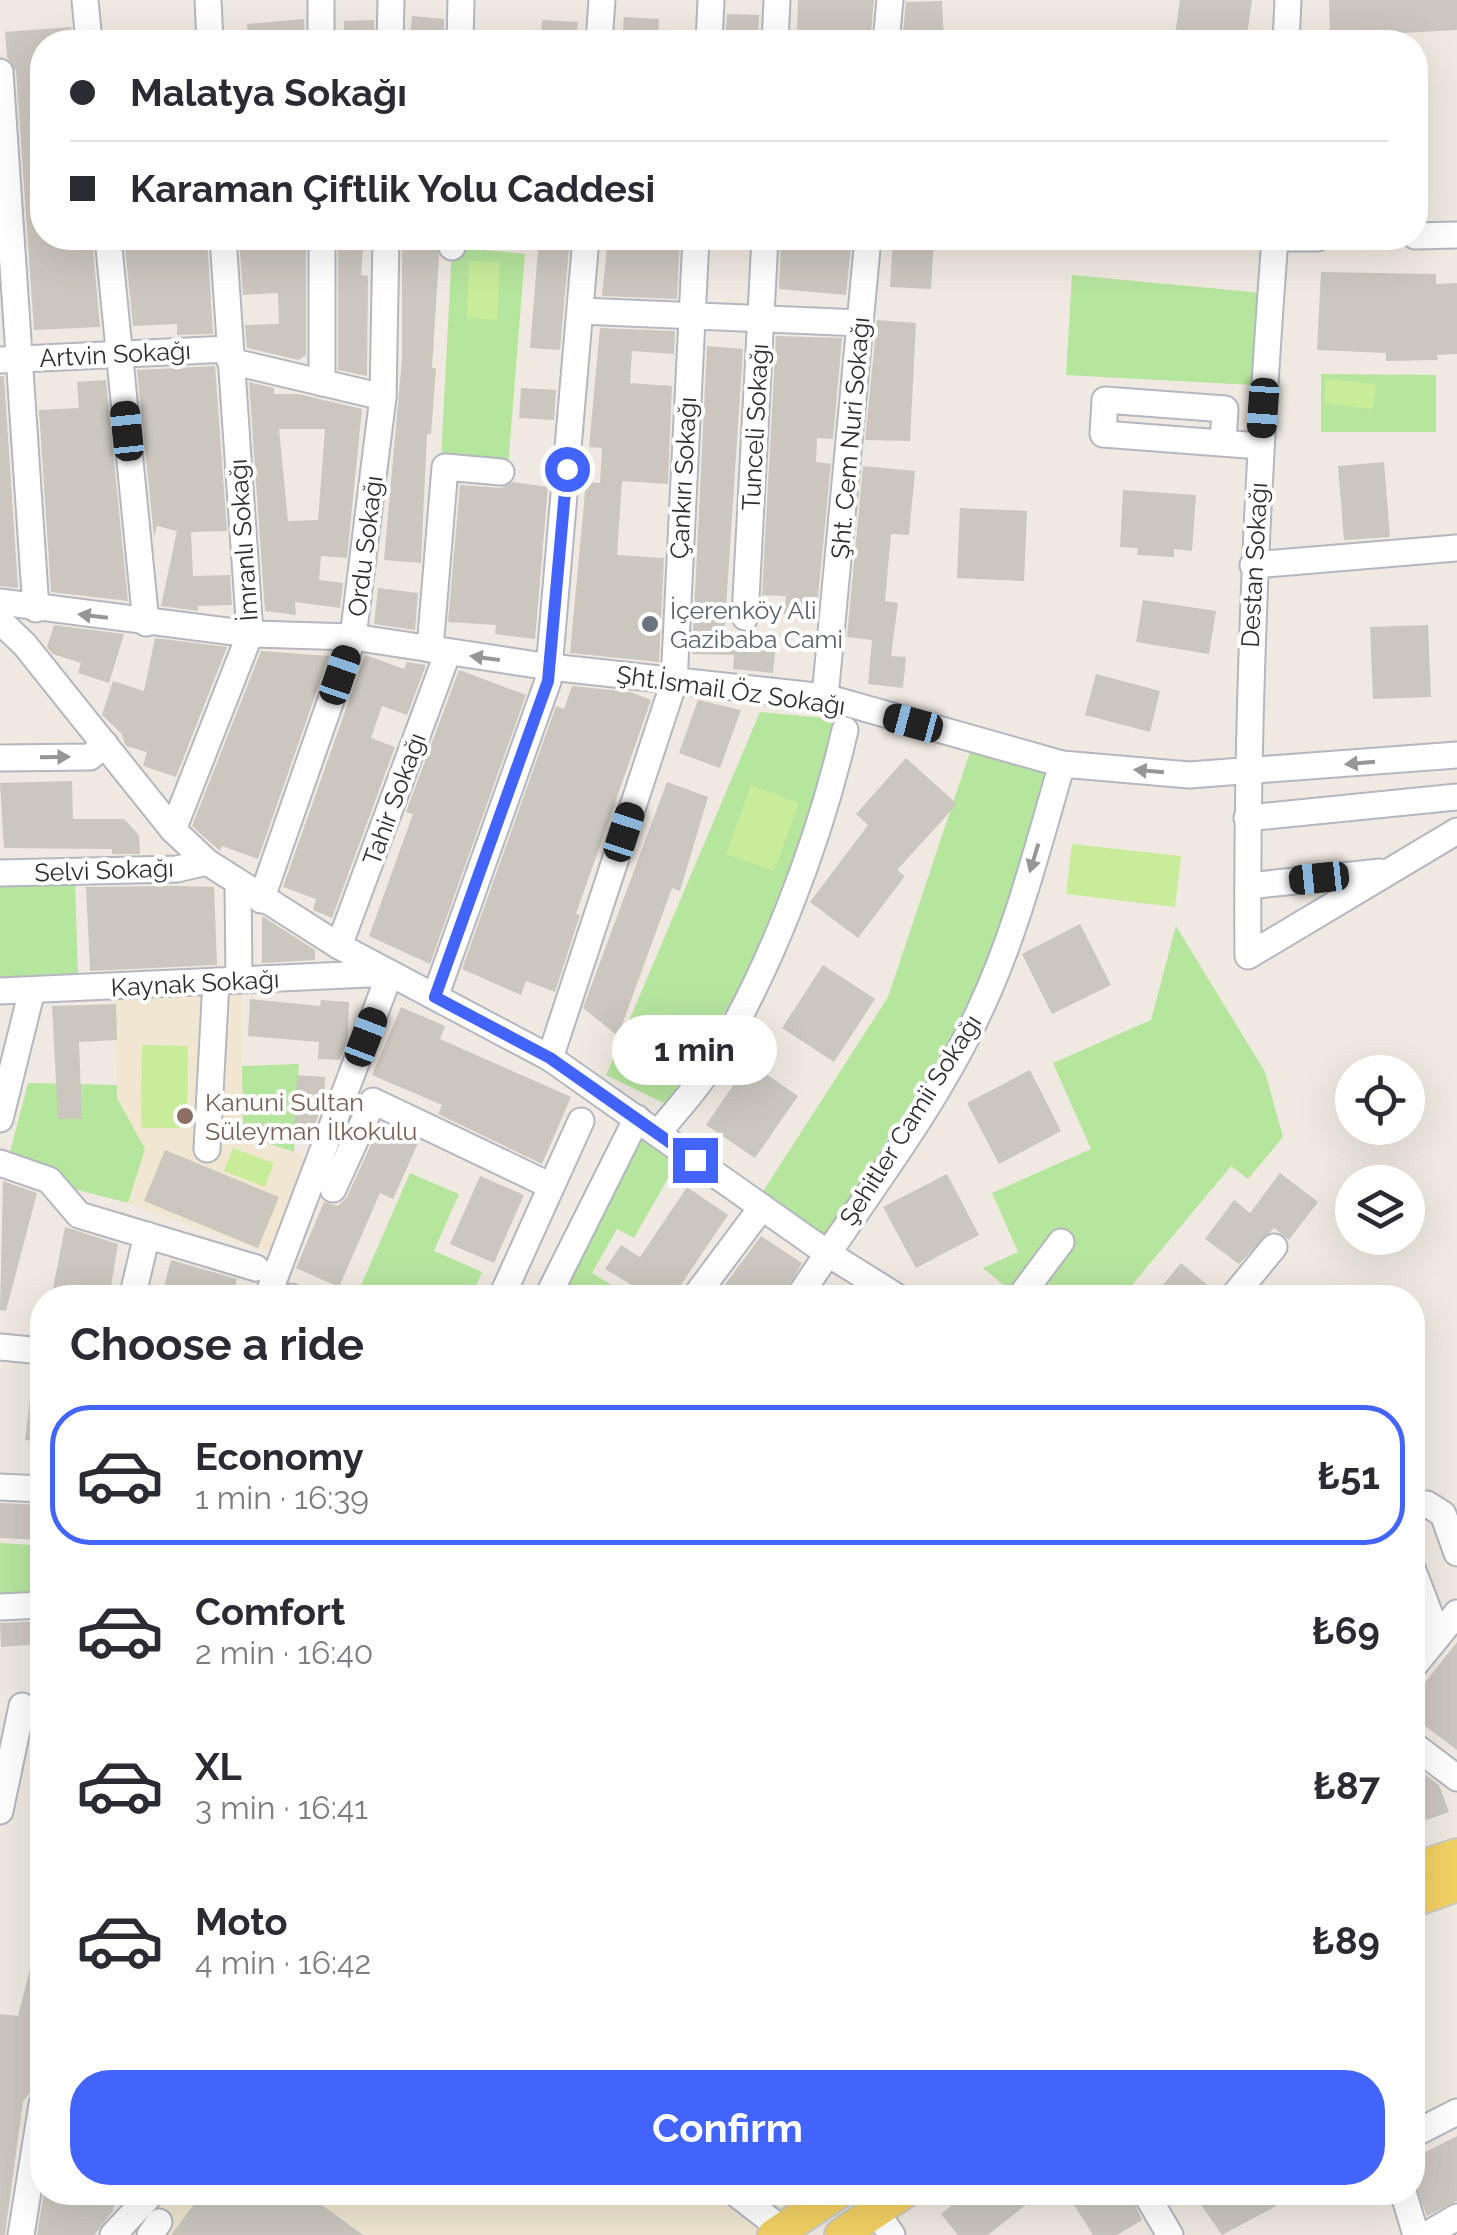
<!DOCTYPE html>
<html lang="en">
<head>
<meta charset="utf-8">
<style>
	:root { --surface:#fff; --page:#f7f7f7; --text:#2b2b33; --muted:#7c7c81; --line:#e1e1e2; --accent:#4264fb }
	body { margin:0; font-family:Raleway,sans-serif; background:var(--page); color:var(--text); height:100vh; display:flex; flex-direction:column; font-size:38px; white-space:nowrap }
	* { box-sizing:border-box; margin:0 }
	p { font-size:32px; color:var(--muted) }
	.icon { flex:none; width:55px; height:55px; fill:none; stroke:currentColor; stroke-width:2; stroke-linecap:round; stroke-linejoin:round }
	.map { position:relative; flex:1; overflow:hidden }
	.panel { position:absolute; left:30px; top:1285px; width:1395px; height:920px; display:flex; flex-direction:column; background:var(--surface); border-radius:40px; box-shadow:0 10px 40px #0002 }
	.panel>* { flex:none }
	.guide { position:absolute; left:30px; top:30px; width:1398px; height:220px; border-radius:40px; box-shadow:0 10px 40px #0002; display:grid; align-content:center; height:220px; padding:0 40px; background:var(--surface) }
	.buttons { position:absolute; left:1335px; top:1055px; display:grid; gap:20px }
	.buttons a { display:grid; place-items:center; width:90px; height:90px; border-radius:50%; background:var(--surface); box-shadow:0 10px 40px #0002; font-size:50px }
	.end { position:absolute; width:45px; height:45px; margin:-22px; border:12px solid #4264fb; background:#fff; box-shadow:0 0 0 5px #fff }
	.from { border-radius:50% }
	.bubble { position:absolute; height:70px; border-radius:35px; background:var(--surface); box-shadow:0 10px 40px #0002; font-size:32px; font-weight:700; line-height:70px; text-align:center }
	.car { position:absolute; width:30px; height:60px; margin:-30px -15px; border-radius:12px; box-shadow:0 0 8px 2px #0007; background:linear-gradient(#222 24%,#8ab4d8 0 40%,#222 0 76%,#8ab4d8 0 86%,#222 0) }
	.guide b { display:flex; align-items:center; gap:35px; height:95px; font-size:38px }
	.guide b+b { border-top:2px solid var(--line) }
	.guide i { width:25px; height:25px; background:var(--text) }
	ul { padding:0; list-style:none }
	li { display:flex; align-items:center; gap:30px; height:140px; margin:0 20px 15px; padding:0 20px; border:5px solid transparent; border-radius:40px }
	li div { flex:1 }
	li b { display:block; font-size:38px }
	li em { font-style:normal; font-weight:700 }
	li.on { border-color:var(--accent) }
	li>.icon { width:90px; height:90px; stroke-width:1.5 }
	h2 { padding:0 40px; font-size:45px; line-height:120px }
	.cta { display:flex; gap:20px; margin-top:auto; padding:20px 40px }
	.cta a { flex:1; height:115px; border-radius:40px; background:var(--accent); color:#fff; font-size:40px; font-weight:700; line-height:115px; text-align:center }
	.map>svg:first-child { display:block }
</style>
</head>
<body>
<div class="map">
<svg width="1457" height="2235" viewBox="0 0 1457 2235">
	<rect width="100%" height="100%" fill="#efe9e1"/>
	<g fill="#f0e6d1">
		<polygon points="241,993 243,1135 305,1156 269,1253 128,1203 144,1149 117,1098 115,996"/>
		<polygon points="168,2193 823,2193 755,2235 131,2235"/>
	</g>
	<g fill="#b6e59e">
		<polygon points="452,247 525,254 508,467 441,461"/>
		<polygon points="1072,275 1262,293 1252,385 1066,375"/>
		<polygon points="1321,374 1436,375 1436,432 1321,432"/>
		<polygon points="760,712 847,720 749,974 666,1104 606,1075"/>
		<polygon points="970,752 1053,768 973,1007 824,1238 762,1193 888,997"/>
		<polygon points="75,884 78,975 0,977 0,886"/>
		<polygon points="1176,926 1265,1072 1283,1137 1248,1179 1231,1166 1122,1297 1018,1297 983,1268 1018,1252 992,1193 1091,1149 1053,1063 1151,1020"/>
		<polygon points="299,1064 294,1152 243,1135 242,1066"/>
		<polygon points="28,1083 117,1085 117,1098 145,1149 128,1203 5,1171"/>
		<polygon points="625,1122 676,1164 634,1238 617,1229 592,1273 615,1287 609,1297 543,1298"/>
		<polygon points="410,1173 459,1194 434,1251 482,1272 471,1297 356,1297"/>
		<polygon points="0,1543 31,1545 32,1595 0,1596"/>
	</g>
	<g fill="#c9ec9a">
		<polygon points="469,261 500,262 497,320 467,318"/>
		<polygon points="1326,379 1376,384 1373,409 1324,404"/>
		<polygon points="751,785 799,803 774,871 726,854"/>
		<polygon points="1072,844 1181,856 1175,907 1066,894"/>
		<polygon points="142,1045 188,1046 187,1128 141,1128"/>
		<polygon points="233,1148 274,1163 265,1187 224,1171"/>
	</g>
	<g fill="#cbc7bf" fill-rule="evenodd">
		<polygon points="798,0 874,0 870,42 838,42 838,33 797,32"/>
		<polygon points="1180,0 1252,0 1246,42 1174,42"/>
		<polygon points="1329,0 1457,0 1457,30 1330,37"/>
		<polygon points="942,1 944,42 902,42 906,2"/>
		<polygon points="727,14 759,15 758,42 725,42"/>
		<polygon points="412,16 444,19 444,42 410,42"/>
		<polygon points="624,17 659,19 658,42 622,42"/>
		<polygon points="304,19 305,42 248,42 247,24"/>
		<polygon points="374,20 374,42 344,42 344,21"/>
		<polygon points="542,20 578,22 576,42 541,42"/>
		<polygon points="71,27 73,42 42,42 42,238 92,238 100,327 34,330 16,71 7,57 5,32"/>
		<polygon points="124,238 207,238 213,334 177,335 177,324 133,326"/>
		<polygon points="239,238 306,238 306,355 299,360 247,348 245,325 279,324 278,293 243,295"/>
		<polygon points="338,238 364,238 361,275 368,276 367,376 338,370"/>
		<polygon points="402,238 436,238 439,256 432,368 436,368 431,434 427,434 421,563 384,560 402,359"/>
		<polygon points="539,238 570,238 560,350 530,348"/>
		<polygon points="608,238 680,238 677,299 602,296"/>
		<polygon points="781,238 852,238 846,295 779,289"/>
		<polygon points="893,238 934,238 931,289 890,287"/>
		<polygon points="1321,272 1436,274 1436,284 1457,283 1457,354 1437,355 1438,360 1386,361 1386,353 1317,350"/>
		<polygon points="877,320 916,323 910,441 865,440"/>
		<polygon points="600,328 675,331 674,354 632,351 630,383 672,386 668,484 622,481 617,555 664,558 659,662 570,653 586,482 600,483 602,448 589,447"/>
		<polygon points="776,336 842,338 833,439 817,438 816,462 831,464 816,617 784,614 786,596 762,595"/>
		<polygon points="707,346 743,349 724,639 776,645 773,673 733,669 734,655 692,654"/>
		<polygon points="215,366 227,531 191,532 193,576 230,575 232,605 198,606 198,611 161,606 177,531 157,526 154,537 137,370"/>
		<polygon points="0,376 4,376 18,588 0,586"/>
		<polygon points="106,380 128,601 51,592 39,410 79,408 77,382"/>
		<path d="M249,382L274,388V394H298L362,409L347,558L321,556L319,580L343,583L340,608L295,602L296,615L265,611ZM279,429H325L318,520L288,521Z"/>
		<polygon points="521,388 556,390 554,420 519,418"/>
		<polygon points="1384,462 1390,537 1344,540 1338,466"/>
		<polygon points="863,466 915,471 909,535 891,534 885,601 898,603 891,656 906,657 903,688 868,684 872,640 847,637"/>
		<polygon points="513,482 548,487 535,639 495,634 496,625 448,622 460,485 501,488"/>
		<polygon points="1123,490 1196,495 1192,551 1174,549 1174,557 1137,555 1138,548 1120,547"/>
		<polygon points="960,508 1027,511 1024,581 957,578"/>
		<polygon points="378,588 418,593 415,630 374,624"/>
		<polygon points="1143,600 1216,611 1209,654 1136,642"/>
		<polygon points="54,625 124,634 109,683 78,673 81,663 53,654 47,647"/>
		<polygon points="1428,625 1431,697 1373,699 1370,627"/>
		<polygon points="155,638 227,647 176,777 143,766 147,752 126,746 121,733 102,715 113,681 144,691"/>
		<polygon points="261,651 329,656 258,859 222,846 220,851 192,826"/>
		<polygon points="365,655 404,669 407,662 426,665 407,715 382,706 371,738 395,747 332,918 313,910 316,899 283,887"/>
		<polygon points="459,670 526,695 430,964 369,936 413,814 406,812"/>
		<polygon points="1096,674 1160,691 1150,732 1085,715"/>
		<polygon points="572,686 630,692 651,700 576,914 580,915 555,992 526,981 521,995 462,969 556,706 564,709"/>
		<polygon points="698,700 741,710 720,768 679,753"/>
		<polygon points="906,758 957,804 897,870 905,876 858,938 810,902 868,825 856,814"/>
		<polygon points="72,781 73,819 124,819 139,835 140,854 112,854 112,849 4,848 0,783"/>
		<polygon points="667,782 708,797 680,891 672,888 618,1036 583,1008"/>
		<polygon points="179,886 214,887 217,965 90,971 86,887"/>
		<polygon points="262,916 315,950 315,960 262,963"/>
		<polygon points="1080,924 1111,985 1052,1014 1022,954"/>
		<polygon points="823,965 875,999 834,1062 782,1028"/>
		<polygon points="250,999 320,1006 321,1000 349,1002 348,1039 340,1060 318,1059 319,1042 248,1036"/>
		<polygon points="116,1004 117,1040 79,1042 82,1119 58,1119 52,1006"/>
		<polygon points="401,1007 445,1026 440,1039 571,1097 542,1164 438,1114 442,1105 372,1075"/>
		<polygon points="749,1062 798,1096 755,1158 706,1125"/>
		<polygon points="1030,1070 1061,1131 999,1164 967,1103"/>
		<polygon points="297,1075 325,1077 324,1101 311,1135 294,1134"/>
		<polygon points="381,1123 419,1141 393,1199 380,1193 339,1287 296,1268 324,1202 338,1206 347,1197"/>
		<polygon points="165,1150 279,1197 258,1248 144,1201"/>
		<polygon points="1280,1173 1318,1202 1289,1240 1274,1228 1239,1264 1205,1239 1234,1200 1250,1213"/>
		<polygon points="947,1174 979,1235 916,1268 883,1207"/>
		<polygon points="480,1176 524,1195 494,1263 450,1244"/>
		<polygon points="3,1181 37,1193 6,1311 0,1310"/>
		<polygon points="687,1187 728,1215 672,1298 635,1298 640,1290 605,1269 621,1245 640,1257"/>
		<polygon points="65,1227 118,1244 109,1298 52,1294"/>
		<polygon points="761,1236 802,1263 782,1298 715,1298"/>
		<polygon points="171,1260 237,1279 232,1298 161,1298"/>
		<polygon points="1181,1263 1217,1293 1216,1298 1152,1298"/>
		<polygon points="32,1383 42,1383 42,1442 25,1440"/>
		<polygon points="0,1503 42,1505 42,1540 0,1538"/>
		<polygon points="42,1621 42,1644 1,1647 0,1623"/>
		<polygon points="1457,1642 1457,1750 1412,1716 1412,1699"/>
		<polygon points="1424,1774 1439,1785 1449,1812 1412,1825 1412,1778"/>
		<polygon points="37,1942 42,1943 42,2037 32,2091 23,2101 5,2235 0,2235 0,2014 18,2016"/>
		<polygon points="1457,2136 1457,2201 1427,2216 1412,2179 1412,2159"/>
		<polygon points="44,2192 116,2192 113,2211 94,2235 37,2235"/>
		<polygon points="203,2192 327,2192 319,2203 363,2235 171,2235"/>
		<polygon points="968,2192 1042,2192 988,2235 958,2235 941,2214"/>
		<polygon points="1066,2192 1129,2192 1142,2220 1117,2235 1093,2235"/>
		<polygon points="1218,2192 1268,2192 1276,2206 1222,2235 1201,2205"/>
	</g>
	<g fill="none" stroke-linecap="round" stroke-linejoin="round">
		<g stroke="#b4b7c1" stroke-width="29">
			<g id="minor">
				<polyline points="85,0 89,42"/>
				<polyline points="208,0 210,42"/>
				<polyline points="321,0 321,42"/>
				<polyline points="390,42 391,0"/>
				<polyline points="460,42 461,0"/>
				<polyline points="599,42 602,0"/>
				<polyline points="709,42 711,0"/>
				<polyline points="775,42 777,0"/>
				<polyline points="886,42 890,0"/>
				<polyline points="1286,42 1288,0"/>
				<polyline points="0,72 36,609"/>
				<polyline points="1415,236 1457,235"/>
				<polyline points="108,238 146,623"/>
				<polyline points="322,238 322,383"/>
				<path d="M1275,238C1257,477 1246,716 1248,956L1457,831"/>
				<polyline points="1275,238 1318,238"/>
				<polyline points="452,247 452,238"/>
				<polyline points="581,311 860,323"/>
				<polyline points="0,360 229,349"/>
				<polyline points="230,361 383,397"/>
				<polyline points="1223,442 1225,409 1105,400 1103,434 1260,446"/>
				<polyline points="1253,565 1457,548"/>
				<polyline points="0,602 250,634 353,637 550,667 825,697 1062,764 1189,775 1457,755"/>
				<polyline points="745,617 765,238"/>
				<polyline points="0,621 25,645 173,830 207,862 339,946 550,1058 827,1253 899,1298"/>
				<polyline points="430,649 445,467 501,472"/>
				<polyline points="825,697 868,238"/>
				<polyline points="0,758 90,757 105,744"/>
				<polyline points="1247,818 1457,797"/>
				<polyline points="173,830 250,634 223,238"/>
				<polyline points="0,873 177,869 207,862"/>
				<polyline points="238,884 239,980"/>
				<polyline points="1248,886 1380,872"/>
				<polyline points="261,900 353,637 383,397 386,238"/>
				<polyline points="339,946 448,652"/>
				<polyline points="0,991 390,973 267,1298"/>
				<polyline points="435,997 548,681 586,238"/>
				<polyline points="550,1058 674,682 696,238"/>
				<polyline points="0,1119 32,990"/>
				<path d="M658,1133C674,1113 692,1094 706,1073C768,979 820,839 845,730"/>
				<polyline points="207,1149 216,981"/>
				<polyline points="0,1163 49,1180 79,1215 256,1268"/>
				<polyline points="333,1189 373,1101 551,1186"/>
				<polyline points="291,1297 293,1298"/>
				<polyline points="132,1298 147,1235"/>
				<polyline points="501,1298 581,1121"/>
				<polyline points="547,1298 637,1118"/>
				<polyline points="694,1298 762,1207"/>
				<path d="M798,1298C859,1204 932,1113 979,1012C1016,934 1038,846 1062,764"/>
				<polyline points="1019,1298 1061,1242"/>
				<polyline points="1232,1298 1274,1247"/>
				<polyline points="0,1347 42,1351"/>
				<polyline points="0,1487 42,1489"/>
				<polyline points="1412,1505 1427,1504 1443,1514 1457,1553"/>
				<polyline points="1412,1568 1438,1636"/>
				<polyline points="0,1607 42,1605"/>
				<polyline points="1412,1668 1457,1613"/>
				<polyline points="1412,1744 1457,1778"/>
				<polyline points="0,1811 22,1706"/>
				<polyline points="1412,2135 1457,2112"/>
				<polyline points="734,2192 783,2230"/>
				<polyline points="1145,2192 1170,2235"/>
				<polyline points="1403,2192 1416,2235"/>
				<polyline points="876,2212 892,2235"/>
				<polyline points="21,2235 42,2104"/>
				<polyline points="113,2235 153,2192"/>
				<polyline points="150,2235 159,2222"/>
				<polyline points="1426,2235 1457,2217"/>
			</g>
		</g>
		<g stroke="#c9c9c9" stroke-width="36">
			<g id="major">
				<polyline points="1412,1870 1457,1855"/>
				<polyline points="1412,1901 1457,1885"/>
				<polyline points="774,2235 839,2192"/>
				<polyline points="841,2235 904,2192"/>
			</g>
		</g>
		<use href="#minor" stroke="#fff" stroke-width="25"/>
		<use href="#major" stroke="#f2d163" stroke-width="32"/>
	</g>
	<defs><path id="oneway-solid" d="M-6-.8H1V-3.2L6.5 0L1 3.2V.8H-6Z" transform="scale(2.5)"/></defs>
	<g fill="#969696">
		<use href="#oneway-solid" transform="translate(93 616) rotate(-173)"/>
		<use href="#oneway-solid" transform="translate(485 658) rotate(-172)"/>
		<use href="#oneway-solid" transform="translate(55 757) rotate(-1)"/>
		<use href="#oneway-solid" transform="translate(1360 763) rotate(175)"/>
		<use href="#oneway-solid" transform="translate(1149 771) rotate(-175)"/>
		<use href="#oneway-solid" transform="translate(1034 858) rotate(107)"/>
	</g>
	<g fill="none" stroke-linecap="round" stroke-linejoin="round">
		<polyline stroke="#4264fb" stroke-width="12" points="567,469 548,681 435,997 550,1058 695,1160"/>
	</g>
	<circle fill="#6b7280" stroke="#fff" stroke-width="4" cx="650" cy="624" r="10"/>
	<circle fill="#8d6e63" stroke="#fff" stroke-width="4" cx="185" cy="1116" r="10"/>
	<g text-anchor="middle" dominant-baseline="central" stroke-width="8" stroke-linejoin="round" paint-order="stroke">
		<g font-size="25" fill="#2e2e2e" stroke="#fff">
			<text transform="translate(115 354) rotate(-3)">Artvin Sokağı</text>
			<text transform="translate(755 427) rotate(-87)">Tunceli Sokağı</text>
			<text transform="translate(850 438) rotate(-85)">Şht. Cem Nuri Sokağı</text>
			<text transform="translate(683 478) rotate(-87)">Çankırı Sokağı</text>
			<text transform="translate(243 540) rotate(-94)">İmranlı Sokağı</text>
			<text transform="translate(365 546) rotate(-83)">Ordu Sokağı</text>
			<text transform="translate(1254 565) rotate(-87)">Destan Sokağı</text>
			<text transform="translate(731 690) rotate(8)">Şht.İsmail Öz Sokağı</text>
			<text transform="translate(394 799) rotate(-70)">Tahir Sokağı</text>
			<text transform="translate(104 870) rotate(-2)">Selvi Sokağı</text>
			<text transform="translate(195 983) rotate(-3)">Kaynak Sokağı</text>
			<text transform="translate(910 1120) rotate(-58)">Şehitler Camii Sokağı</text>
		</g>
		<g font-size="25" fill="#5b616d" stroke="#fff" text-anchor="start">
			<text x="670" y="610">İçerenköy Ali<tspan x="670" dy="29">Gazibaba Cami</tspan></text>
		</g>
		<g font-size="25" fill="#785e54" stroke="#fff" text-anchor="start">
			<text x="205" y="1102">Kanuni Sultan<tspan x="205" dy="29">Süleyman İlkokulu</tspan></text>
		</g>
	</g>
</svg>
<div class="buttons">
<a><svg class="icon" aria-label="locate" viewBox="0 0 24 24"><circle cx="12" cy="12" r="6"/><path d="M12 2v4M12 18v4M2 12h4M18 12h4"/></svg></a>
<a><svg class="icon" aria-label="layers" viewBox="0 0 24 24"><path d="M12 4l9 5-9 5-9-5zM3 14l9 5 9-5"/></svg></a>
</div>
<i class="end from" style="left:567px;top:469px"></i>
<i class="end" style="left:695px;top:1160px"></i>
<div class="bubble" style="left:612px;top:1015px;width:165px">1 min</div>
<i class="car" style="left:1263px;top:408px;rotate:184deg"></i>
<i class="car" style="left:127px;top:431px;rotate:354deg"></i>
<i class="car" style="left:340px;top:675px;rotate:19deg"></i>
<i class="car" style="left:913px;top:723px;rotate:285deg"></i>
<i class="car" style="left:624px;top:832px;rotate:18deg"></i>
<i class="car" style="left:1319px;top:878px;rotate:264deg"></i>
<i class="car" style="left:366px;top:1037px;rotate:21deg"></i>
<div class="guide">
<b><i class="from"></i>Malatya Sokağı</b>
<b><i></i>Karaman Çiftlik Yolu Caddesi</b>
</div>
<section class="panel">
<h2>Choose a ride</h2>
<ul>
<li class="on"><svg class="icon" aria-label="car" viewBox="0 0 24 24"><path d="M5 17H2v-5l4-1 3-4h7l3 4 3 1v5h-3M9 17h6M6 11h13"/><circle cx="7" cy="17" r="2"/><circle cx="17" cy="17" r="2"/></svg><div><b>Economy</b><p>1 min · 16:39</p></div><em>₺51</em></li>
<li><svg class="icon" aria-label="car" viewBox="0 0 24 24"><path d="M5 17H2v-5l4-1 3-4h7l3 4 3 1v5h-3M9 17h6M6 11h13"/><circle cx="7" cy="17" r="2"/><circle cx="17" cy="17" r="2"/></svg><div><b>Comfort</b><p>2 min · 16:40</p></div><em>₺69</em></li>
<li><svg class="icon" aria-label="car" viewBox="0 0 24 24"><path d="M5 17H2v-5l4-1 3-4h7l3 4 3 1v5h-3M9 17h6M6 11h13"/><circle cx="7" cy="17" r="2"/><circle cx="17" cy="17" r="2"/></svg><div><b>XL</b><p>3 min · 16:41</p></div><em>₺87</em></li>
<li><svg class="icon" aria-label="car" viewBox="0 0 24 24"><path d="M5 17H2v-5l4-1 3-4h7l3 4 3 1v5h-3M9 17h6M6 11h13"/><circle cx="7" cy="17" r="2"/><circle cx="17" cy="17" r="2"/></svg><div><b>Moto</b><p>4 min · 16:42</p></div><em>₺89</em></li>
</ul>
<div class="cta"><a>Confirm</a></div>
</section>
</div>
</body>
</html>
